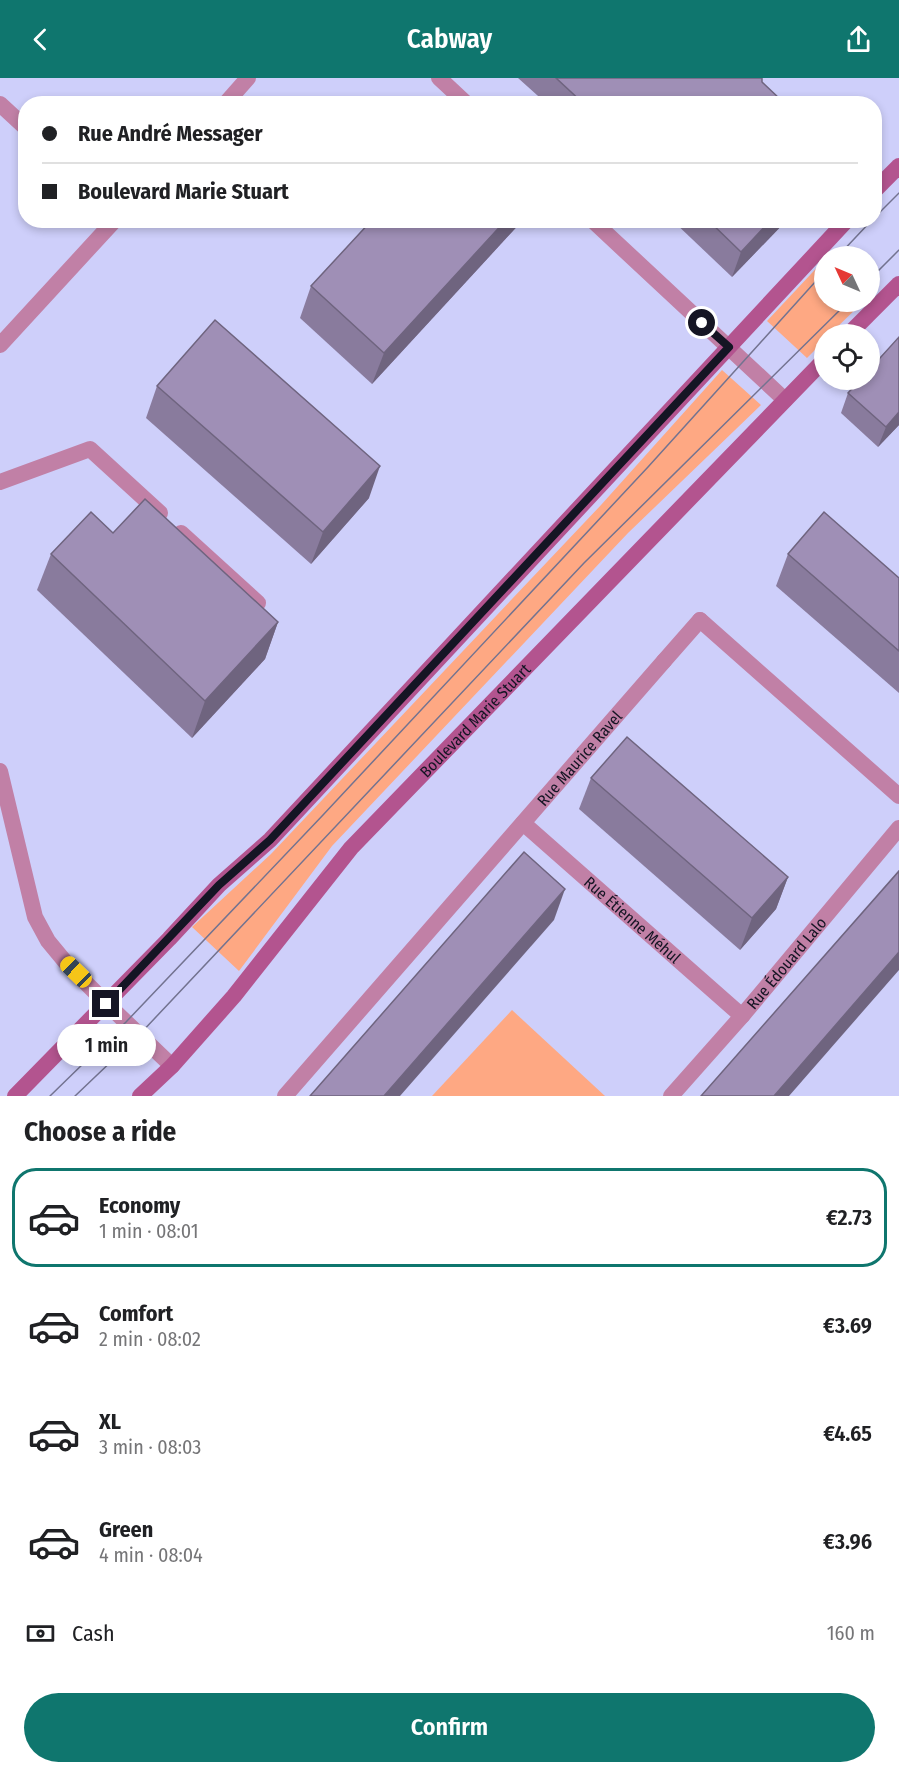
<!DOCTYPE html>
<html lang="en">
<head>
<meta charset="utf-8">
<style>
	:root { --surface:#fff; --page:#f2f2f2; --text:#202124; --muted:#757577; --line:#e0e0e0; --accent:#0f766e }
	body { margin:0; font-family:"Fira Sans Condensed",sans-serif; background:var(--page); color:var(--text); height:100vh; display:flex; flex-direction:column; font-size:22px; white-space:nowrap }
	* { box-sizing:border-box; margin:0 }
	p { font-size:20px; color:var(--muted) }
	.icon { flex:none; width:33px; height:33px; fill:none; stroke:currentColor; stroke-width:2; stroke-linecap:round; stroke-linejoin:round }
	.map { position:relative; height:1018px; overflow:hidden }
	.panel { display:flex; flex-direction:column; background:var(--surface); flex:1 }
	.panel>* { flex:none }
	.top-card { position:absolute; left:18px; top:18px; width:864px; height:132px; border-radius:24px; box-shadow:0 3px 9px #0003; display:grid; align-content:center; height:132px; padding:0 24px; background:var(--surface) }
	.needle { width:39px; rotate:314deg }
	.buttons { position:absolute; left:814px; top:168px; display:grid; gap:12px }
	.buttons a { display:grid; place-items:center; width:66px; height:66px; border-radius:50%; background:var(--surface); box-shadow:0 3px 9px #0003; font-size:30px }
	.end { position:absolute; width:27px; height:27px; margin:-14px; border:8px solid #151524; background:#fff; box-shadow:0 0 0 3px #fff }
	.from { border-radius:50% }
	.bubble { position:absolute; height:42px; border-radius:21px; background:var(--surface); box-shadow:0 3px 9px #0003; font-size:20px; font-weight:600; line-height:42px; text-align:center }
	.car { position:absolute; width:18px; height:36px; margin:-18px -9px; border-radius:8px; box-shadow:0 0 4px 2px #0007; background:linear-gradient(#f5c518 24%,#345 0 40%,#f5c518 0 76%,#345 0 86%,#f5c518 0) }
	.top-card b { display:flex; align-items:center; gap:21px; height:57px; font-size:22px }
	.top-card b+b { border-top:2px solid var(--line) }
	.top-card i { width:15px; height:15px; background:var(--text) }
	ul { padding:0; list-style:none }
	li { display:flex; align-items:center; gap:18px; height:99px; margin:0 12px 9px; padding:0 12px; border:3px solid transparent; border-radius:24px }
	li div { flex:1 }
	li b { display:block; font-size:22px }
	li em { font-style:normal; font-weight:600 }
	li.active { border-color:var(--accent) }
	li>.icon { width:54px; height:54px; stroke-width:1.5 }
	h2 { padding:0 24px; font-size:27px; line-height:72px }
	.pay { display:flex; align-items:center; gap:15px; height:66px; padding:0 24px; font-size:22px }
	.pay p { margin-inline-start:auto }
	.button { display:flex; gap:12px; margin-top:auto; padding:12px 24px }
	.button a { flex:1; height:69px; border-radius:36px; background:var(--accent); color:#fff; font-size:24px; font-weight:600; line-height:69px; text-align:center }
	header { display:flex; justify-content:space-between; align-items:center; height:78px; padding:0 24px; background:var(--accent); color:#fff; font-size:27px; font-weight:600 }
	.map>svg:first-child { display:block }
</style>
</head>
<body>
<header><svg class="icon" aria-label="back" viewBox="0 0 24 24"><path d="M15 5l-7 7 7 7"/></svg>Cabway<svg class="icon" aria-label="share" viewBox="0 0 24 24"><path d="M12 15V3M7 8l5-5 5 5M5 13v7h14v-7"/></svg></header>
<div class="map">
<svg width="899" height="1018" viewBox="0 0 899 1018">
	<rect width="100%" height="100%" fill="#cecffa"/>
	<g fill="#fea883">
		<polygon points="825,181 825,224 863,224 830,256 825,256 825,262 807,280 767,243"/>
		<polygon points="722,292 761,327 628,455 332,768 239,893 192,849 271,776 601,427"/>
		<polygon points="512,932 605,1018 432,1018"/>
	</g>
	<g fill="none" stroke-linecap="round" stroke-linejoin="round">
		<g stroke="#c180a6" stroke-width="16">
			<polyline points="0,26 26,50"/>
			<polyline points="700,542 899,718"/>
			<path id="s1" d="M523,745L742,938"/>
			<path id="s2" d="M285,1018L664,583"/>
		</g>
		<g stroke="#c180a6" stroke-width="16">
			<polyline points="439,0 467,26"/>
			<polyline points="225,26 248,0"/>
			<polyline points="592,142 785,322"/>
			<polyline points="0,267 115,142"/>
			<polyline points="0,404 90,371 160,435"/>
			<polyline points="181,455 258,525"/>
			<polyline points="664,583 700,542"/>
			<polyline points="0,693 35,839 48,863 67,886 106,925 172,988"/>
			<path id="s3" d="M671,1018L742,938L899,750"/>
		</g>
		<g stroke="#b3548f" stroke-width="16">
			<polyline points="874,113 899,88"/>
			<polyline points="849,256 899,206"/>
			<polyline points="15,1018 169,861 219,807 270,762 847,142"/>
			<path id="s4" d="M140,1018L172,988L234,918L351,770L825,281"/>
		</g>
		<g stroke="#737390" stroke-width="1.5">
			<polyline points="874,140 899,115"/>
			<polyline points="838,178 872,142"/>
			<polyline points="870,201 899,172"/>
			<polyline points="50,1018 126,944 323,737 648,389 825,193"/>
			<polyline points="75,1018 139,957 584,485 848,224"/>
		</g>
	</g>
	<g fill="#897b9d">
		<polygon points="518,0 762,0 762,4 780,26 547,26"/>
		<polygon points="372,142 523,142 372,306 300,240 311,208"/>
		<polygon points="672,142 787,142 732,199"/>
		<polygon points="157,308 369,420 311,486 146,340"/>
		<polygon points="848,315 899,347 878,369 841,335"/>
		<polygon points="113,455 278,544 265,581 192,660 37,512 51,476"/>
		<polygon points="788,476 899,500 899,615 776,508"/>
		<polygon points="591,700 788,799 776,831 740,872 579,731"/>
	</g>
	<g fill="#6f647f">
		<polygon points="506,142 523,142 372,306 384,275"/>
		<polygon points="771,142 787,142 732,199 741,174"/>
		<polygon points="899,334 899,347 878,369 886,349"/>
		<polygon points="380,388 369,420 311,486 323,454"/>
		<polygon points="278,544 265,581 192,660 205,623"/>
		<polygon points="788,799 776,831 740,872 752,840"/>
		<polygon points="565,811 554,842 400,1018 384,1018"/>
		<polygon points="899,874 899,892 789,1018 774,1018"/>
	</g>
	<g fill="#9f8fb6" stroke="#6f647f" stroke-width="1.5">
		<polygon points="556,0 762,0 762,4 780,21 780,26 584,26"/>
		<polygon points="372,142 506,142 384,275 311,208"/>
		<polygon points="708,142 771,142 741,174"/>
		<polygon points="215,242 380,388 323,454 157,308"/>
		<polygon points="899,259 899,334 886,349 848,315 860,302 870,302 870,291"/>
		<polygon points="145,421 278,544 205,623 51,476 91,434 113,455"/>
		<polygon points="824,434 899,500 899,573 788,476"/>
		<polygon points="627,659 788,799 752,840 591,700"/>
		<polygon points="524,774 565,811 384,1018 310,1018"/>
		<polygon points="899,793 899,874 774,1018 701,1018"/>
	</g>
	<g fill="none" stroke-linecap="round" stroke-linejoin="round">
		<polyline stroke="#151524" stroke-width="8" points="106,926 219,807 270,762 729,269 702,245"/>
	</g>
	<g text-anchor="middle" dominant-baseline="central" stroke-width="5" stroke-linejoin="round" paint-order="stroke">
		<g font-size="16" fill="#151524" stroke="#cecffa">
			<text stroke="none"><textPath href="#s4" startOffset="504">Boulevard Marie Stuart</textPath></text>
			<text stroke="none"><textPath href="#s2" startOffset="448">Rue Maurice Ravel</textPath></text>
			<text stroke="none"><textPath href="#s1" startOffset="146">Rue Étienne Méhul</textPath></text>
			<text stroke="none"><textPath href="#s3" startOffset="176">Rue Édouard Lalo</textPath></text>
		</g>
	</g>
</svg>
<div class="buttons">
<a><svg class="needle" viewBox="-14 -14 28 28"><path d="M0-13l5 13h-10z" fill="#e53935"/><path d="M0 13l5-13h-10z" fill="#757577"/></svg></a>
<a><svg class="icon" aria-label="locate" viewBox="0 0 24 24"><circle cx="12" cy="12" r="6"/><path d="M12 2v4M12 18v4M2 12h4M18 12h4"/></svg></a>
</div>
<i class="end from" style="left:702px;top:245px"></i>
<i class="end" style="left:106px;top:926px"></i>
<div class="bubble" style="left:57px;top:946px;width:99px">1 min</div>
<i class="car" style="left:76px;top:894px;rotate:314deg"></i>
<div class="top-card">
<b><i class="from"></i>Rue André Messager</b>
<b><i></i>Boulevard Marie Stuart</b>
</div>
</div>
<section class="panel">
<h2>Choose a ride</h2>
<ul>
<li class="active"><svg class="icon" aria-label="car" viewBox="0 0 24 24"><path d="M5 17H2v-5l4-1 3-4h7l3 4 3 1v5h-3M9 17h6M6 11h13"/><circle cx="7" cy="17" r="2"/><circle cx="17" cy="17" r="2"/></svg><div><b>Economy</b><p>1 min · 08:01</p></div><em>€2.73</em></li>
<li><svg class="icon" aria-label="car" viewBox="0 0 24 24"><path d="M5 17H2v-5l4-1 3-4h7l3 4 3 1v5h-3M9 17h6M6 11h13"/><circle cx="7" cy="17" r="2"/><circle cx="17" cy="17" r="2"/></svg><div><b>Comfort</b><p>2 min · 08:02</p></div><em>€3.69</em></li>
<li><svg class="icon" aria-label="car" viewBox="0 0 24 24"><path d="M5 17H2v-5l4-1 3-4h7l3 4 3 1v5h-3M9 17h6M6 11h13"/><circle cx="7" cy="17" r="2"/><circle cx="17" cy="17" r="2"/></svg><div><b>XL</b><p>3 min · 08:03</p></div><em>€4.65</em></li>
<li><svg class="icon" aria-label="car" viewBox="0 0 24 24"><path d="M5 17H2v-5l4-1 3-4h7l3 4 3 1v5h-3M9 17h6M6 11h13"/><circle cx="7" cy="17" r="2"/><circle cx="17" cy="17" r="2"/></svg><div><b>Green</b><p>4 min · 08:04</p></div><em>€3.96</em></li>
</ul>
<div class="pay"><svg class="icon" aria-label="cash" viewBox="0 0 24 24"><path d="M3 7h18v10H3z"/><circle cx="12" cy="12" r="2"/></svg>Cash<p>160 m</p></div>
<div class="button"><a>Confirm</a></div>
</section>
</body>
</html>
